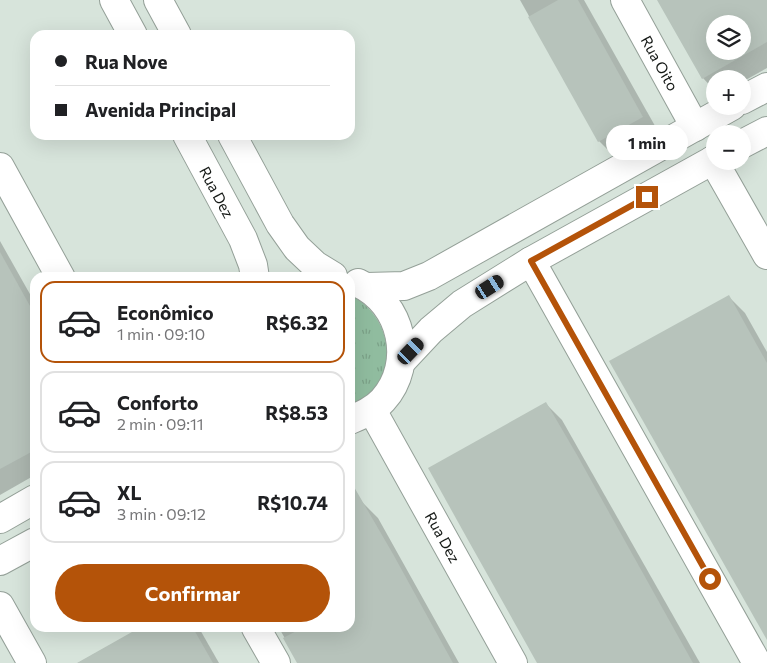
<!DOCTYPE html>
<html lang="pt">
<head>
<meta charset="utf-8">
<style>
	:root { --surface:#fff; --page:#f6f6f6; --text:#202124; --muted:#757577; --line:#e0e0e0; --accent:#b45309 }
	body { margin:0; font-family:Commissioner,sans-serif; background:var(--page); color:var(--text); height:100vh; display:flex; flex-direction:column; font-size:19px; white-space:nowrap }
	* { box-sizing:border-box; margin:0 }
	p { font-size:16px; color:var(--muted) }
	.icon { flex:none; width:28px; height:28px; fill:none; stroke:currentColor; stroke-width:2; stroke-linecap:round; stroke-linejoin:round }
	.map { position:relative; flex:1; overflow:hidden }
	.details { position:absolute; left:30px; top:272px; width:325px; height:360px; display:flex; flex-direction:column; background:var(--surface); border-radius:15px; box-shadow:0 5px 20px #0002 }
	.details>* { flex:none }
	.guide { position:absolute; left:30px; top:30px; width:325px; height:110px; border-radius:15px; box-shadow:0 5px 20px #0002; display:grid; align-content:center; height:110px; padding:0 25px; background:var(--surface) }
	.buttons { position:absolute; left:706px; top:15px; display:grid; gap:10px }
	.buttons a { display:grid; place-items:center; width:45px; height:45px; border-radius:50%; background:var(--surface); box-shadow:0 5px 20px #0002; font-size:25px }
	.end { position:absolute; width:22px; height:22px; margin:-11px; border:6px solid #b45309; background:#fff; box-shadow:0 0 0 2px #fff }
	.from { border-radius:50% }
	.bubble { position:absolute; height:35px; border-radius:18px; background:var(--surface); box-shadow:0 5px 20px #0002; font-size:16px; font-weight:700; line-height:35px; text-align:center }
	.car { position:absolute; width:15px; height:30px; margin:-15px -8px; border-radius:6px; box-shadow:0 0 4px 1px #0007; background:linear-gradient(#222 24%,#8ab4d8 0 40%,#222 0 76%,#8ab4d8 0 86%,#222 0) }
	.guide b { display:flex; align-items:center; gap:18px; height:48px; font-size:19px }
	.guide b+b { border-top:1px solid var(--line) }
	.guide i { width:12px; height:12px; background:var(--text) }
	ul { padding:9px 0 0; list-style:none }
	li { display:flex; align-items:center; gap:15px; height:82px; margin:0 10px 8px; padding:0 15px; border:2px solid var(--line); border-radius:15px }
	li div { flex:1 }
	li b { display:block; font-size:19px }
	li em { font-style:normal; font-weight:700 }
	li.on { border-color:var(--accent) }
	li>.icon { width:45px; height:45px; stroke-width:1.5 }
	.cta { display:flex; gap:10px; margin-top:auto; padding:10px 25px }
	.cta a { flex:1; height:58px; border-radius:30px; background:var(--accent); color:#fff; font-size:20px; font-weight:700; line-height:58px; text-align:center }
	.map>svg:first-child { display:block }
</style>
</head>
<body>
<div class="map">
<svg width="767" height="663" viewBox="0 0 767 663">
	<defs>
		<pattern id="grass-tufts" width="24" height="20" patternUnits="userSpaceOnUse" patternTransform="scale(1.25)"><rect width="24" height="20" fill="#90bc9f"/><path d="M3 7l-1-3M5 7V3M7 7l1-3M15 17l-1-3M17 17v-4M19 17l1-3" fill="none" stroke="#7ba188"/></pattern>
	</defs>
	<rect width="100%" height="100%" fill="#d7e4db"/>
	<path fill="url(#grass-tufts)" d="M350,295C382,310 398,352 379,384C372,395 361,402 350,409Z"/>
	<g fill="#0003" fill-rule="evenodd">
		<polygon points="520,0 584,0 659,133 616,158 599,141"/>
		<path d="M659,0H767V68L742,82V79H715V91L703,78ZM715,24H742V51H715Z"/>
		<polygon points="0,241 35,303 35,475 0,495"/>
		<polygon points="728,296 745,313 767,352 767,638"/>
		<polygon points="546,404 562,420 700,663 539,663"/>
		<polygon points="362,502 378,518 459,663 299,663 279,628 350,628 350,509"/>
		<polygon points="141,628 199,628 219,663 78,663"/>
	</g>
	<g fill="#b7c3bb" fill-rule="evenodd">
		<polygon points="558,0 578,0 643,117 598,142 528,17"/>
		<path d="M657,0H767V42L702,79ZM715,24H742V51H715Z"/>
		<polygon points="0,252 35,315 35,450 0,469"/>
		<polygon points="729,295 767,363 767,640 609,361"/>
		<polygon points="546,402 577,455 693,663 537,663 468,540 428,468"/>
		<polygon points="350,480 393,554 453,663 297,663 283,638 302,628 350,628"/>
		<polygon points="139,628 193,628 213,663 77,663"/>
	</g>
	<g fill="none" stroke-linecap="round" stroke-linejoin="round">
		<g stroke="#94a098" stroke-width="30">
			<g id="street">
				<polyline points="625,0 695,127"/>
				<polyline points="713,160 767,255"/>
				<polyline points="0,167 61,278"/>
				<polyline points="531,261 757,663"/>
				<polyline points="372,410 513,663"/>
				<polyline points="0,606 32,663"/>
				<polyline points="256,628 276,663"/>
			</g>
		</g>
		<g stroke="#94a098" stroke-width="30">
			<g id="secondary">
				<polyline points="114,0 133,35"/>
				<polyline points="158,0 177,35"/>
				<polyline points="742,100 767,87"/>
				<polyline points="187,135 243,239 253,265 255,278"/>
				<polyline points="232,135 280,224 297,248 315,265 333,276"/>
				<polyline points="742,144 767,131"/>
				<polyline points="367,287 404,286 429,276 732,106"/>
				<polyline points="401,362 431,330 462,304 531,261 715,159"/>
				<path d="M350,420C362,415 374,410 383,400C416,363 402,303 358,283"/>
				<polyline points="0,519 35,499"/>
				<polyline points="0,561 35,542"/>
			</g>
		</g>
		<use href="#street" stroke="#fff" stroke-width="28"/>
		<use href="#secondary" stroke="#fff" stroke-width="28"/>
	</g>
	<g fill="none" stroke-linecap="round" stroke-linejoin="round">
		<polyline stroke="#b45309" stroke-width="6" points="647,197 531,261 710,579"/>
	</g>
	<g text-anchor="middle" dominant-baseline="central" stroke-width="5" stroke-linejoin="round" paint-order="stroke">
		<g font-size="15" fill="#131714" stroke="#fff">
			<text transform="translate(660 63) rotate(61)">Rua Oito</text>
			<text transform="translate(217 192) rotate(62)">Rua Dez</text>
			<text transform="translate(443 537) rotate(61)">Rua Dez</text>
		</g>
	</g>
</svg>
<div class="buttons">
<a><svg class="icon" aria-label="layers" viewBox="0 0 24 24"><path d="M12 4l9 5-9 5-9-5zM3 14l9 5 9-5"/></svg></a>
<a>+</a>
<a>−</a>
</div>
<i class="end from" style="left:710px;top:579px"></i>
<i class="end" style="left:647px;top:197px"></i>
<div class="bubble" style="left:606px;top:125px;width:82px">1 min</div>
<i class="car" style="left:490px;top:287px;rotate:58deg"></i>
<i class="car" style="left:411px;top:351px;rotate:44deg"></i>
<div class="guide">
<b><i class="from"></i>Rua Nove</b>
<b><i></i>Avenida Principal</b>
</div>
<section class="details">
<ul>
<li class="on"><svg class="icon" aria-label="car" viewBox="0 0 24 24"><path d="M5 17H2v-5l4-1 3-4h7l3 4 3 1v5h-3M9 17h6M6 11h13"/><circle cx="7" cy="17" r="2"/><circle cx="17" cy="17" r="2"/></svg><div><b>Econômico</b><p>1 min · 09:10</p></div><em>R$6.32</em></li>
<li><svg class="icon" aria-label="car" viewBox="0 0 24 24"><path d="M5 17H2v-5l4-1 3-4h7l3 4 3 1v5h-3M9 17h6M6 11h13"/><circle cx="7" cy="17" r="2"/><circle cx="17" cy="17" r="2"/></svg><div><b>Conforto</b><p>2 min · 09:11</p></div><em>R$8.53</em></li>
<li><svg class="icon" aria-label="car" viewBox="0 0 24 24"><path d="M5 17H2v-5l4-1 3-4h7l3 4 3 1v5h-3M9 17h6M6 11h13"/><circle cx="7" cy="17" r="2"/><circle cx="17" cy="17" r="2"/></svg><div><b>XL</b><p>3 min · 09:12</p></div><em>R$10.74</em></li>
</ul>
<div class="cta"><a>Confirmar</a></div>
</section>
</div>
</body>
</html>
